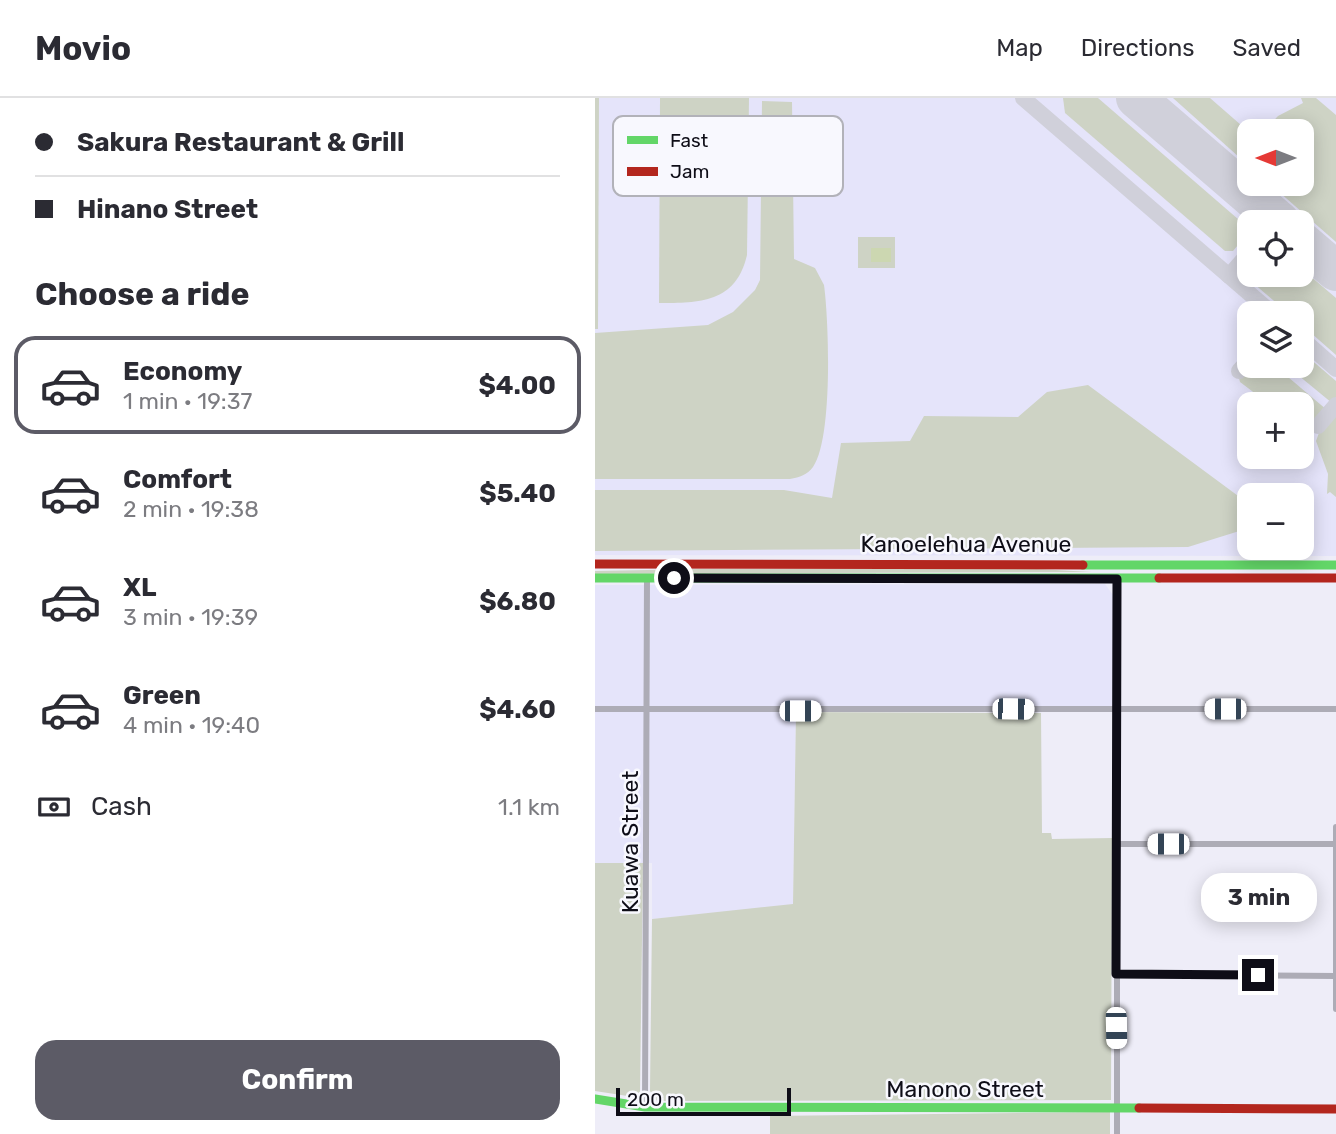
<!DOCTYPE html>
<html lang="en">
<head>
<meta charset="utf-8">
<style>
	:root { --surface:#fff; --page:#f7f7f7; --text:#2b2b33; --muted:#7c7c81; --line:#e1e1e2; --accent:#5c5b66 }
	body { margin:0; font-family:Rubik,sans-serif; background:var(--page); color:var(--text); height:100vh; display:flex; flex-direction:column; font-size:26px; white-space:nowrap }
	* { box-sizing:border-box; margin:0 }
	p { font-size:23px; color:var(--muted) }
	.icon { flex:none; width:38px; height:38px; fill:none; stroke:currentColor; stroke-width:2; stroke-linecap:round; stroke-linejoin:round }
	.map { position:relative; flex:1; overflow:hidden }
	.details { display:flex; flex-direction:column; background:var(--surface); width:595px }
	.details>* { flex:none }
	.top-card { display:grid; align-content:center; height:154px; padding:0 35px; background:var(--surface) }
	.needle { width:46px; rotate:270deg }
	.controls { position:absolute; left:642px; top:21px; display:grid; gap:14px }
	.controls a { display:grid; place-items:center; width:77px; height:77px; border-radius:14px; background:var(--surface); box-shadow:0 4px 18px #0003; font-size:35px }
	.scale { position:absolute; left:21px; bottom:18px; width:175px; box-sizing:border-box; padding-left:7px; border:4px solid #0e0d17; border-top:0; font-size:19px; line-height:24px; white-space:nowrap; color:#0e0d17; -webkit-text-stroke:5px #f8f8fe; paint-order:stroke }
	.end { position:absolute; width:32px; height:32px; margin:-16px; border:9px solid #0e0d17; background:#fff; box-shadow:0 0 0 4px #fff }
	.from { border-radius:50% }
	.bubble { position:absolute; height:49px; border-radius:21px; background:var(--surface); box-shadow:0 4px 18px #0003; font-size:23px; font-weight:700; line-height:49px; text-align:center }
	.car { position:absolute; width:21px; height:42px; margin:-21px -10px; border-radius:9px; box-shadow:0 0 5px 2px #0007; background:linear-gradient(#fff 24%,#345 0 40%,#fff 0 76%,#345 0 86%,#fff 0) }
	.top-card b { display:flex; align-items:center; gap:24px; height:66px; font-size:26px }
	.top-card b+b { border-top:2px solid var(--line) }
	.top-card i { width:18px; height:18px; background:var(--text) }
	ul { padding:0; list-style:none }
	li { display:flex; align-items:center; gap:21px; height:98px; margin:0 14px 10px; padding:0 21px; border:4px solid transparent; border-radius:21px }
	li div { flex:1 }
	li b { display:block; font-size:26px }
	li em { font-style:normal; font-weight:700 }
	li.current { border-color:var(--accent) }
	li>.icon { width:63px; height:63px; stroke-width:1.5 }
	h2 { padding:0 35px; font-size:32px; line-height:84px }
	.pay { display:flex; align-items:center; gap:18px; height:77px; padding:0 35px; font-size:26px }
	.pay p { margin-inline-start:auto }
	.button { display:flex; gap:14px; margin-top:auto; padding:14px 35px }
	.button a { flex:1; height:80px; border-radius:21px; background:var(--accent); color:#fff; font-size:28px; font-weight:700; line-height:80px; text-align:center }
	header { display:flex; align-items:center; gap:42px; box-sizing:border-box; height:98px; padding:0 35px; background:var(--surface); border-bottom:2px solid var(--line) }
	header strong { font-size:33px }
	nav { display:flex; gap:38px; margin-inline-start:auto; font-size:24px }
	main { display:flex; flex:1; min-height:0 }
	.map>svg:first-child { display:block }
</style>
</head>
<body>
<header>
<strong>Movio</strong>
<nav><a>Map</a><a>Directions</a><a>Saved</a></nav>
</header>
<main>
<section class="details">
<div class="top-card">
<b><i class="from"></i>Sakura Restaurant &amp; Grill</b>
<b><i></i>Hinano Street</b>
</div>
<h2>Choose a ride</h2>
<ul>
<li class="current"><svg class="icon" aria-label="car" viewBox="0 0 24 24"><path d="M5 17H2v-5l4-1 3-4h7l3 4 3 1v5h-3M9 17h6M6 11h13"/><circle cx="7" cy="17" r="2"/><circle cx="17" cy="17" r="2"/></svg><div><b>Economy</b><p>1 min · 19:37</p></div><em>$4.00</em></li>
<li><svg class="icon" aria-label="car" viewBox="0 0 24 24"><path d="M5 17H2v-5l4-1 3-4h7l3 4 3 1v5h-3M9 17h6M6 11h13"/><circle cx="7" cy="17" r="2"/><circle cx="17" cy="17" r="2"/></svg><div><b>Comfort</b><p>2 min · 19:38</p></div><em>$5.40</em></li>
<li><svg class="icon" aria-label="car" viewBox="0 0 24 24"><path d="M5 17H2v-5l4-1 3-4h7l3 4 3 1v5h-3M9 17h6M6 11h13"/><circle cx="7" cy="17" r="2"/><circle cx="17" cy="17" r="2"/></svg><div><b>XL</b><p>3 min · 19:39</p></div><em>$6.80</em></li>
<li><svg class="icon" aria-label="car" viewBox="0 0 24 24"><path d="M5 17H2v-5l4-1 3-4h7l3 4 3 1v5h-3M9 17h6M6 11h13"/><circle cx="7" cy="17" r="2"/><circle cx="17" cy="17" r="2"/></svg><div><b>Green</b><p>4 min · 19:40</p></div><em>$4.60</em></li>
</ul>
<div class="pay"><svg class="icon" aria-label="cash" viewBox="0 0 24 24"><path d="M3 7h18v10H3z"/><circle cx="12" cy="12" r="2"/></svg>Cash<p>1.1 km</p></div>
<div class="button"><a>Confirm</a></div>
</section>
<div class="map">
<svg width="741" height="1036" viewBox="0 0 741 1036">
	<rect width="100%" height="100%" fill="#eeedf8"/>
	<g fill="#e5e4fa" fill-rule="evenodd">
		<path d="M0,0H741V458L0,457ZM654,33H707V86H654ZM654,124H707V177H654ZM654,215H707V268H654ZM654,306H707V359H654ZM654,397H707V450H654Z"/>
		<polygon points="510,486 518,497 519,608 201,612 198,807 57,821 57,765 0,765 0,487"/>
	</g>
	<g fill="#ced3c5">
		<polygon points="0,0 4,0 3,231 0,231"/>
		<path d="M65,0H154L152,157C141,205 104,205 64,205Z"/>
		<polygon points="468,0 503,0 651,128 652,136 638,153 630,153 470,15"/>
		<polygon points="578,0 615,0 654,34 654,68"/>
		<polygon points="706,0 721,0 741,17 741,144 675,86 707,86 707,33 669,33 683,18 708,5"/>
		<path d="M167,3L197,4L199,161L220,170L229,187C234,223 238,341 218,369C212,377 205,379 195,381H0V235L113,227L138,214L160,192L165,182Z"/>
		<rect x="263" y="139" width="37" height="31"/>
		<polygon points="654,167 654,177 707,177 707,171 741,200 741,257 707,227 707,215 693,215 651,179"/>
		<polygon points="707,254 741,283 741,301 737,305 692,268 707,268"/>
		<polygon points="656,268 680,268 732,312 717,327 707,328 707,306 674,306 645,284 644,280"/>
		<polygon points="493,287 654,406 654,430 593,449 0,453 0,392 189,392 237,400 246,345 315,343 329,318 423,319 452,294"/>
		<polygon points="738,317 741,319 741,399 735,394 732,396 733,376 721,343 725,332"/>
		<polygon points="104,471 442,471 497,474 0,476 0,473"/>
		<polygon points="201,614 446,615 447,735 456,735 457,741 517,740 516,1002 62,1003 55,993 57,821 198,806"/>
		<polygon points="0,765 48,765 45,995 39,999 0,993"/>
		<polygon points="515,1014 515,1036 175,1036 175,1018"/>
	</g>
	<rect fill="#ccd7b1" x="276" y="150" width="20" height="14"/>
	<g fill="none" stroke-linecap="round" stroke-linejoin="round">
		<g stroke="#d0d0da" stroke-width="16">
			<polyline points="428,0 677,215"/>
			<polyline points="657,101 670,124"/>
			<polyline points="634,178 654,155"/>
			<polyline points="707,241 741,271"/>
			<polyline points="644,273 654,262"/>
			<polyline points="723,328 741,307"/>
		</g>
		<g stroke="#d0d0da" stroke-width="40">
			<polyline points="541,0 685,124"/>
			<polyline points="707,144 741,173"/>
		</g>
		<g stroke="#adacb6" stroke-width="6">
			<polyline points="522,481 522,1036"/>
			<polyline points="0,611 741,611"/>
			<polyline points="741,729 741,911"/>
			<polyline points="520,746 741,746"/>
			<polyline points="521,876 741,878"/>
			<polyline points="50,1009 52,480"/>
		</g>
		<g stroke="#63d668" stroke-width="9">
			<polyline points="488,467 741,467"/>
			<polyline points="0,480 564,480"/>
			<polyline points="0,1001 50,1009 544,1010"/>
		</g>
		<g stroke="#b3261e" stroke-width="9">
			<polyline points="0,466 488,467"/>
			<polyline points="564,480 741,480"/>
			<polyline points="544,1010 741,1011"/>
		</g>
	</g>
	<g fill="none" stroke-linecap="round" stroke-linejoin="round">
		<polyline stroke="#0e0d17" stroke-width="9" points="79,480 522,481 521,876 663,877"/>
	</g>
	<g text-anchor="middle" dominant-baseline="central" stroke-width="5" stroke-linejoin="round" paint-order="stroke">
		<g font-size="23" fill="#0e0d17" stroke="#f8f8fe">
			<text x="371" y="446">Kanoelehua Avenue</text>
			<text transform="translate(35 744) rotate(-90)">Kuawa Street</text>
			<text x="370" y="991">Manono Street</text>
		</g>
	</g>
	<rect x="18" y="18" width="230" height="80" rx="10" fill="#f8f8fe" stroke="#b2b2b9" stroke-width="2"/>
	<rect x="32" y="38" width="31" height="8" fill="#63d668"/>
	<rect x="32" y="69" width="31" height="9" fill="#b3261e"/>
	<g font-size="19" fill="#0e0d17">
		<text x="75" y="49">Fast</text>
		<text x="75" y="80">Jam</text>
	</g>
</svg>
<div class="controls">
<a><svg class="needle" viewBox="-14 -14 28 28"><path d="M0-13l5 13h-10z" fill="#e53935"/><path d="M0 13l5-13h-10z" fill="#7c7c81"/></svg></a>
<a><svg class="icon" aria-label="locate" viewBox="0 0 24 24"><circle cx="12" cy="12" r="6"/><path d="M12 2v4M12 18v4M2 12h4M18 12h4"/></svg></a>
<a><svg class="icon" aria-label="layers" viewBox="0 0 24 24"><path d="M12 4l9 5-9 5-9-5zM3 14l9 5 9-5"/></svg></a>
<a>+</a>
<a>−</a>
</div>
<div class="scale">200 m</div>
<i class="end from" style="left:79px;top:480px"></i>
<i class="end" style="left:663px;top:877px"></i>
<div class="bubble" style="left:606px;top:775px;width:116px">3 min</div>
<i class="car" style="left:418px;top:611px;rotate:91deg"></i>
<i class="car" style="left:630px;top:611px;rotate:270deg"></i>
<i class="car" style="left:205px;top:613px;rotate:90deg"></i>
<i class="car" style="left:573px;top:746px;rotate:270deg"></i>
<i class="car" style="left:521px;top:930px;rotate:179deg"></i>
</div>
</main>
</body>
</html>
